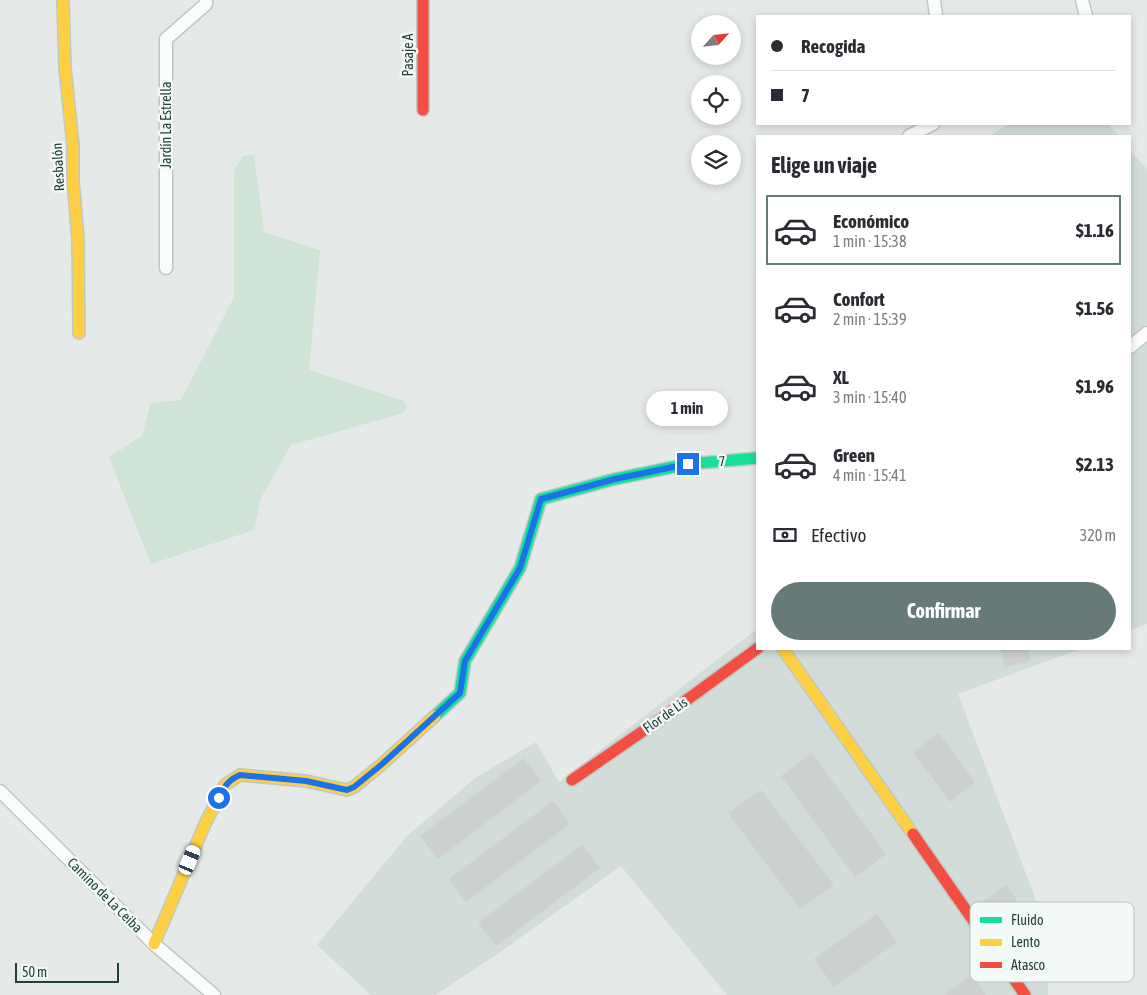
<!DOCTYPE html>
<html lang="es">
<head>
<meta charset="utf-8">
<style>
	:root { --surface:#fff; --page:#f7f7f7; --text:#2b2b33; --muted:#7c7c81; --line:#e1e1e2; --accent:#667b78 }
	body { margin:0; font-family:"Asap Condensed",sans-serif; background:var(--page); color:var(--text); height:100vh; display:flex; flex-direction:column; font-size:19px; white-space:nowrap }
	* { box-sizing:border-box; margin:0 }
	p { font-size:16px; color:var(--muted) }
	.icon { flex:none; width:28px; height:28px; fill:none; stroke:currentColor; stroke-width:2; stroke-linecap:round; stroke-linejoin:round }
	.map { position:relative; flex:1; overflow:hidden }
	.drawer { position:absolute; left:756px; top:135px; width:375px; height:515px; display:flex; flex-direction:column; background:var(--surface); border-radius:0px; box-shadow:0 2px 8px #0003 }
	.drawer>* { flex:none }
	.hud { position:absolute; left:756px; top:15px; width:375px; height:110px; border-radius:0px; box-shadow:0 2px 8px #0003; display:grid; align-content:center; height:110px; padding:0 15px; background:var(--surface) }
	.needle { width:32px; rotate:63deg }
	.buttons { position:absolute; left:691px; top:15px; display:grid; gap:10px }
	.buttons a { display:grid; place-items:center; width:50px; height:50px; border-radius:50%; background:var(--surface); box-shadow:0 2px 8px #0003; font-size:25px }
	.scale { position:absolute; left:15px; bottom:12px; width:104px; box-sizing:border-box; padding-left:5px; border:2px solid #213f3b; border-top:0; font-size:14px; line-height:18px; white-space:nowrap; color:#213f3b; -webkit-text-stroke:4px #f3f9f7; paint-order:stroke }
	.end { position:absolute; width:22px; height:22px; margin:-11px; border:6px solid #1a73e8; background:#fff; box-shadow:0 0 0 2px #fff }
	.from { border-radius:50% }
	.bubble { position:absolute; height:35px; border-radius:18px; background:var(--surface); box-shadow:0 2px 8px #0003; font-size:16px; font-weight:700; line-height:35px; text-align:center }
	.car { position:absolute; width:15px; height:30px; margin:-15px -8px; border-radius:6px; box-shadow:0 0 4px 1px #0007; background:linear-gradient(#fff 24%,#345 0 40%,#fff 0 76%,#345 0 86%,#fff 0) }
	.hud b { display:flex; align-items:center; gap:18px; height:48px; font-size:19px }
	.hud b+b { border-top:1px solid var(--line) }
	.hud i { width:12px; height:12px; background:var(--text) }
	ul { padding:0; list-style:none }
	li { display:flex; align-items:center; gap:15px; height:70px; margin:0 10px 8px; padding:0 5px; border:2px solid transparent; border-radius:0px }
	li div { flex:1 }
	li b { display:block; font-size:19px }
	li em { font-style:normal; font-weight:700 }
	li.active { border-color:var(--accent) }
	li>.icon { width:45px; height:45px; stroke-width:1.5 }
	h2 { padding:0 15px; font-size:22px; line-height:60px }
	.pay { display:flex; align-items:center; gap:12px; height:55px; padding:0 15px; font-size:19px }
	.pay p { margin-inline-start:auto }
	.cta { display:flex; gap:10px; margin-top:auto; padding:10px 15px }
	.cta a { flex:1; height:58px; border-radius:30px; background:var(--accent); color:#fff; font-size:20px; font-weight:700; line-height:58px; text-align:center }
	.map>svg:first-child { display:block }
</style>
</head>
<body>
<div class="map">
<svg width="1147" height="995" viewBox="0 0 1147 995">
	<rect width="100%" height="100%" fill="#e5eae8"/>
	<g fill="#d2dcd9">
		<polygon points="1008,124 1108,124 1119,136 990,136"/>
		<polygon points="1130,150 1147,169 1147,624 1130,630"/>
		<polygon points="757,629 758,649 1080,649 958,694 1047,929 1048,995 727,995 621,866 496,955 435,995 371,995 317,945 406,837 475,778 536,742 559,782"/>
	</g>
	<polygon fill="#cde4d7" points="254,155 264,232 320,250 309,370 404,401 407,408 403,413 291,445 261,498 254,530 151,564 109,457 142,436 151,403 181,400 234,297 234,170 243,156"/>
	<g fill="#ccd1d0">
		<polygon points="1000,649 1028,649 1031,661 1005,667"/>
		<polygon points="939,733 975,782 950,802 913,752"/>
		<polygon points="812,753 886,854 855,877 781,776"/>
		<polygon points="524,758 541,781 438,859 420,836"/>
		<polygon points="761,790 834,885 800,909 728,813"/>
		<polygon points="553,801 570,824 466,902 449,879"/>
		<polygon points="582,845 600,868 496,946 478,923"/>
		<polygon points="1006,885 1043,935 1017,954 980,904"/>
		<polygon points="877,914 897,942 834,987 814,959"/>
		<polygon points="972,975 986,995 944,995"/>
	</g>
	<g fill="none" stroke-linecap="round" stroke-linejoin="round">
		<g stroke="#c2c7c5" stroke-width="15">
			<g id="street">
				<polyline points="934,0 936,16"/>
				<polyline points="1082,0 1086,16"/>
				<polyline points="909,136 933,124"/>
				<polyline points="166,268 166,39 206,4 206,0"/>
				<polyline points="1130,347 1147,333"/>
				<polyline points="0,791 154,944 214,995"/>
			</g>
		</g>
		<g stroke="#c0c8c6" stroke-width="14">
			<polyline id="fast" points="435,716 460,693 465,661 520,568 541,499 615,479 688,464 758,458"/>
		</g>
		<g stroke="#c0c8c6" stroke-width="14">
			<g id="slow">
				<polyline points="63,0 65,68 73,145 73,181 78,239 79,333"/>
				<polyline points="783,649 913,834"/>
				<polyline points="154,944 205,824 225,785 240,775 306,781 347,790 354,787 381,765 435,716"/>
			</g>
		</g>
		<g stroke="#c0c8c6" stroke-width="14">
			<g id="jam">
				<polyline points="423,0 423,110"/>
				<polyline points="572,780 662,718 758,648"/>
				<polyline points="913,834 1025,995"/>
			</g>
		</g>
		<use href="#street" stroke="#fbfcfc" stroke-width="12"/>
		<use href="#fast" stroke="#16e098" stroke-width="11"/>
		<use href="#slow" stroke="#ffcf43" stroke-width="11"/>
		<use href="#jam" stroke="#f24e42" stroke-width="11"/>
	</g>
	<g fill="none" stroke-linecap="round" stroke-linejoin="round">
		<path stroke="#1a73e8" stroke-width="6" d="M219,798C224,787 228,780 240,775L306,781L347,790L354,787L381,765L460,693L465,661L520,568L541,499L615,479L688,464"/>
	</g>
	<g text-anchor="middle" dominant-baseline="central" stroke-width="5" stroke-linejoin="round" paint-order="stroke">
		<g font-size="14" fill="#213f3b" stroke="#f3f9f7">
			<text transform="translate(408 55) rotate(-90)">Pasaje A</text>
			<text transform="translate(166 125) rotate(-90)">Jardín La Estrella</text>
			<text transform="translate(58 167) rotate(-93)">Resbalón</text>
			<text transform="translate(722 461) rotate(-5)">7</text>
			<text transform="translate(665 715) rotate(-35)">Flor de Lis</text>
			<text transform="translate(105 895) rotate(45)">Camino de La Ceiba</text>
		</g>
	</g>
	<rect x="970" y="902" width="164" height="80" rx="8" fill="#f3f9f7" stroke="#b4c1bf" stroke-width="1"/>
	<rect x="980" y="917" width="22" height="6" fill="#16e098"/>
	<rect x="980" y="939" width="22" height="7" fill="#ffcf43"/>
	<rect x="980" y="962" width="22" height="6" fill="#f24e42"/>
	<g font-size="14" fill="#213f3b">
		<text x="1011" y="925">Fluido</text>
		<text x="1011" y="947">Lento</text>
		<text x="1011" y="970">Atasco</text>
	</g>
</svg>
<div class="buttons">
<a><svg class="needle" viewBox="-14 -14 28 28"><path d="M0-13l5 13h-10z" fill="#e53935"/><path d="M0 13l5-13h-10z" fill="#7c7c81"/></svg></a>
<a><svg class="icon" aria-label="locate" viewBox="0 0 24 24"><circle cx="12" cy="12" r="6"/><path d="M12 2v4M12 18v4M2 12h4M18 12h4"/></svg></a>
<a><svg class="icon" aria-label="layers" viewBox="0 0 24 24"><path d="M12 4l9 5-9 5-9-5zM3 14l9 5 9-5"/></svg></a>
</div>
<div class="scale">50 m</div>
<i class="end from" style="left:219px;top:798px"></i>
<i class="end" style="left:688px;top:464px"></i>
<div class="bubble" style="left:646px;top:391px;width:82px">1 min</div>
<i class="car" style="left:190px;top:860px;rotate:23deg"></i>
<div class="hud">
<b><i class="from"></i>Recogida</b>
<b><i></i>7</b>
</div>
<section class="drawer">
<h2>Elige un viaje</h2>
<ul>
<li class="active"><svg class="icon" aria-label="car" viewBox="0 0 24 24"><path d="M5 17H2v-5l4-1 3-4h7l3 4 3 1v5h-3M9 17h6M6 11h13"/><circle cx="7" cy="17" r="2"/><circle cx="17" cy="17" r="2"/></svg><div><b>Económico</b><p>1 min · 15:38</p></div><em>$1.16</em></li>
<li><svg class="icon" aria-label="car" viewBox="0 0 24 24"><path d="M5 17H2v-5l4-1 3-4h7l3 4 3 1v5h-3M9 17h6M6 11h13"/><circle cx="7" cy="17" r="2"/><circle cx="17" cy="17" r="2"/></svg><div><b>Confort</b><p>2 min · 15:39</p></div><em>$1.56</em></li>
<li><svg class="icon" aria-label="car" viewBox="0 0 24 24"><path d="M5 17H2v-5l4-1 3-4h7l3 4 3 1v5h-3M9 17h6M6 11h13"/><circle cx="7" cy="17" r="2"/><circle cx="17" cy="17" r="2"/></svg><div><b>XL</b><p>3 min · 15:40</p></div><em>$1.96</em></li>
<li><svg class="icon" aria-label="car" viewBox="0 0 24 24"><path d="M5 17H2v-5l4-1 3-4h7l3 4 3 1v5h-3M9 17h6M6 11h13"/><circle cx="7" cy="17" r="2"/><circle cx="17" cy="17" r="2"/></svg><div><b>Green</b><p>4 min · 15:41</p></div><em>$2.13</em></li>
</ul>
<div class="pay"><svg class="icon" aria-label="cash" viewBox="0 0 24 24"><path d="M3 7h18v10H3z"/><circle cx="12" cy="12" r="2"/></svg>Efectivo<p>320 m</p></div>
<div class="cta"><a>Confirmar</a></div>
</section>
</div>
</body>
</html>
